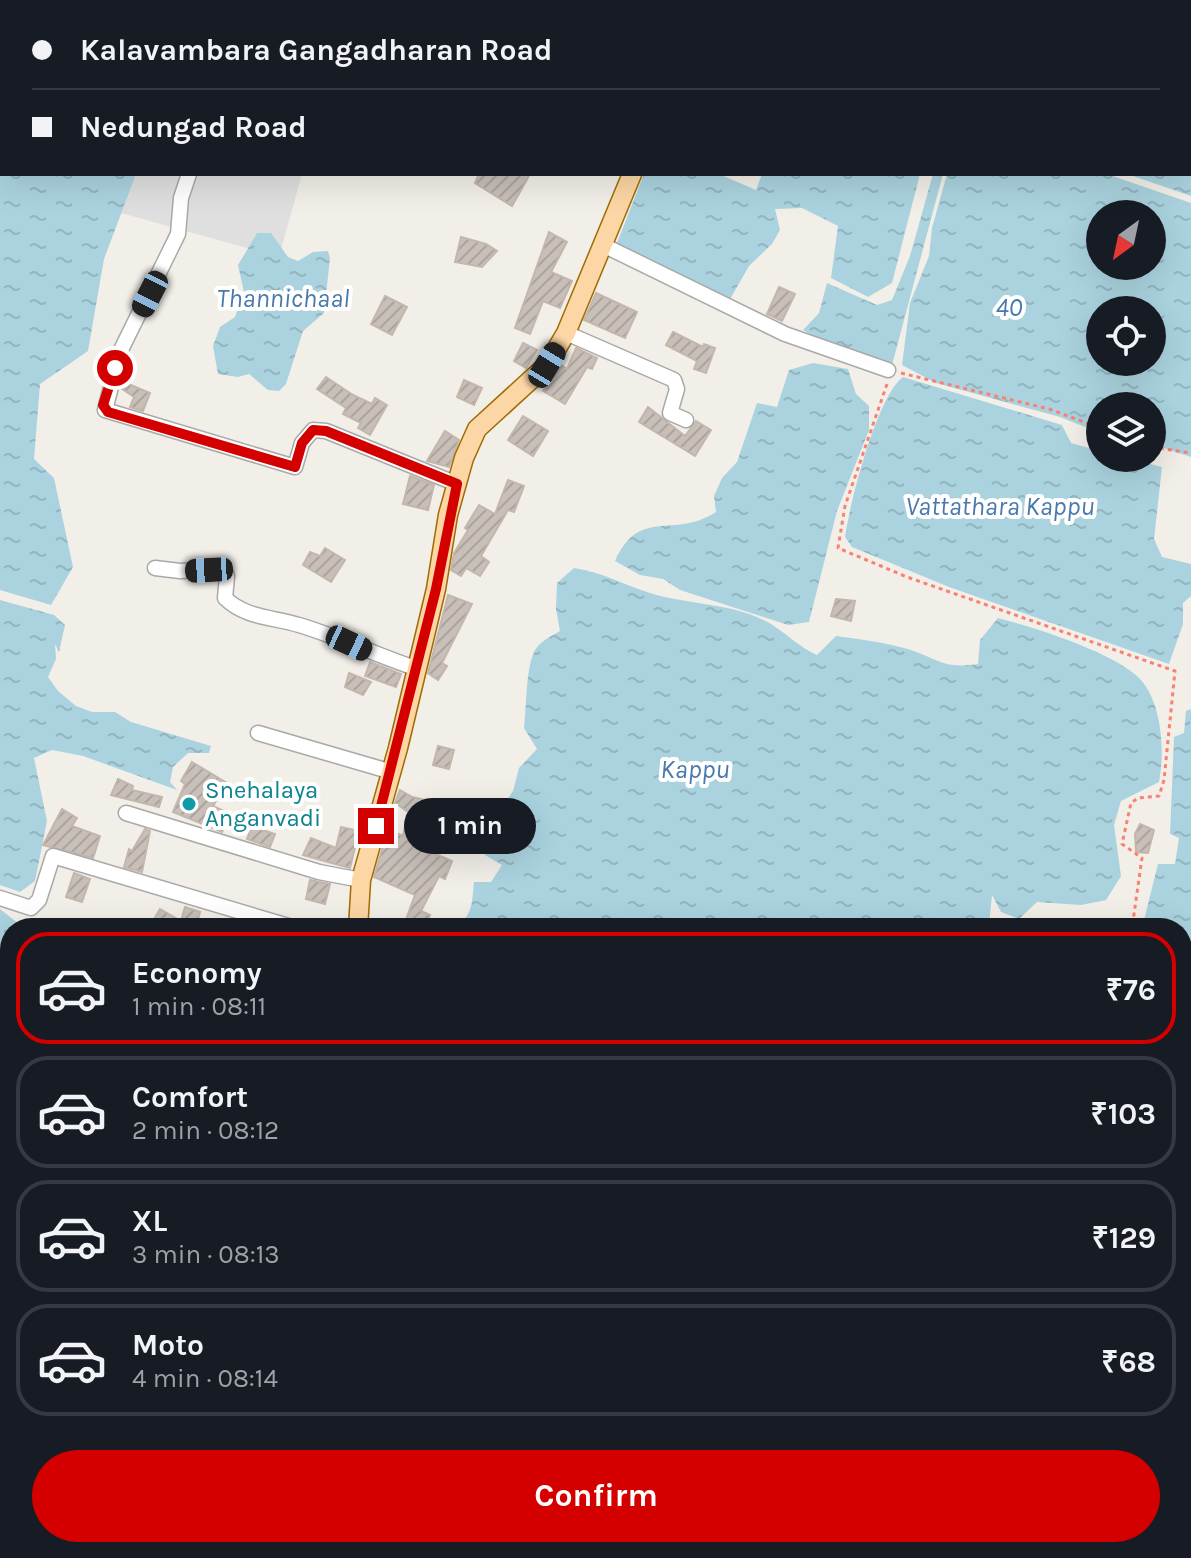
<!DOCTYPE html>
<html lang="en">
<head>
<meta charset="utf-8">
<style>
	:root { --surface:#171b24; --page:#242831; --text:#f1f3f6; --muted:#9ea1a6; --line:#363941; --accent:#d40000 }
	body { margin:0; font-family:Karla,sans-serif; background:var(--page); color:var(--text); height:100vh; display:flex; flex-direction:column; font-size:30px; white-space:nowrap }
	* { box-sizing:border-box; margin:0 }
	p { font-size:26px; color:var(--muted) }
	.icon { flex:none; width:44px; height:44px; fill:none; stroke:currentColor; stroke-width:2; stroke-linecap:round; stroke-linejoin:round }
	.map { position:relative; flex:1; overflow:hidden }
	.panel { position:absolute; left:0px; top:918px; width:1192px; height:640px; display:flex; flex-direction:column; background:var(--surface); border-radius:32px 32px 0 0; box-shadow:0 8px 32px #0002 }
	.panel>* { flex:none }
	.top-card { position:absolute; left:0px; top:0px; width:1192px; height:176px; box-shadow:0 8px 32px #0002; display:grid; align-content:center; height:176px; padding:0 32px; background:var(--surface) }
	.needle { width:52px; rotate:213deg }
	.buttons { position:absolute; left:1086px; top:200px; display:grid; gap:16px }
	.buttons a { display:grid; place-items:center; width:80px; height:80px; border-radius:50%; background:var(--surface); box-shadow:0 8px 32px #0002; font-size:40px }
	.end { position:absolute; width:36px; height:36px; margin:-18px; border:10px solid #d40000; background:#fff; box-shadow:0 0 0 4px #fff }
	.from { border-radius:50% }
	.bubble { position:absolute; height:56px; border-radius:28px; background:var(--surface); box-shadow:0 8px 32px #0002; font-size:26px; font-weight:700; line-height:56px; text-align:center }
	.car { position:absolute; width:24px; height:48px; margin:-24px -12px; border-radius:10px; box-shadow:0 0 6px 2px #0007; background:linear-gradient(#222 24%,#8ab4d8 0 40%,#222 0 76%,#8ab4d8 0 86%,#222 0) }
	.top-card b { display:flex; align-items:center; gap:28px; height:76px; font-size:30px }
	.top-card b+b { border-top:2px solid var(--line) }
	.top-card i { width:20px; height:20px; background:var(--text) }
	ul { padding:14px 0 0; list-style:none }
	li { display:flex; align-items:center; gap:24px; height:112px; margin:0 16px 12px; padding:0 16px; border:4px solid var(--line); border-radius:32px }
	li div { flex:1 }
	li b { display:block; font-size:30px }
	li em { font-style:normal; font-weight:700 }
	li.selected { border-color:var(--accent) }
	li>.icon { width:72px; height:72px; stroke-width:1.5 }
	.button { display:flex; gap:16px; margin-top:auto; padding:16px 32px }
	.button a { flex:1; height:92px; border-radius:48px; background:var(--accent); color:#fff; font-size:32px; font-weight:700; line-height:92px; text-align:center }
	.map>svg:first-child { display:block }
</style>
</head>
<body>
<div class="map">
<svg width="1191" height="1558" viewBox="0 0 1191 1558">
	<defs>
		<pattern id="water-ripples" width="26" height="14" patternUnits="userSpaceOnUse" patternTransform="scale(2)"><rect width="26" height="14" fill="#aad3df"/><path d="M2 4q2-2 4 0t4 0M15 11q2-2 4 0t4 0" fill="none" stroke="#92b5bf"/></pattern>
		<pattern id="building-hatch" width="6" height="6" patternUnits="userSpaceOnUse" patternTransform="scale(2)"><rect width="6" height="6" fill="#c7bfb8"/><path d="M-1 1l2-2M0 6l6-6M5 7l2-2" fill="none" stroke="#aba49e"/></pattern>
	</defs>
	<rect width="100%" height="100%" fill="#f2efe9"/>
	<polygon fill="#e0dfdf" points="92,174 302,174 279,257 85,203"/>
	<g fill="url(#water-ripples)" fill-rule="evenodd">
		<polygon points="0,0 104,0 2,2 2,174 136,174 104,259 88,351 40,384 34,459 54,478 73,567 51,605 0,590"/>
		<polygon points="956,0 1191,0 1191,196 1127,174 1190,174 1190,2"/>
		<polygon points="644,174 719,174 756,190 762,174 920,174 892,283 868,297 831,278 838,226 802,208 775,209 780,230 772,244 749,266 729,301 646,261 617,243"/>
		<path d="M933,174H943L892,365C861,361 829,346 803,330L819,313L827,283L877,305L892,300L910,256Z"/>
		<path d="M947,174H1107L1191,203V457L1152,444V406H1100V433L1060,417L936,383L902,365L910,303L929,256L932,228ZM1100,214H1152V266H1100ZM1100,310H1152V362H1100Z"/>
		<polygon points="257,233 271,233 288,257 298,261 313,252 328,251 330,258 324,313 303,331 286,384 279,391 268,390 249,374 238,377 218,374 213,346 220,327 235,317 244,292 238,265"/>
		<path d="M813,363L848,369L856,394L869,406V430L837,511L809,622L788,625L680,590L663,579L640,575L615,561C640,506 672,540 716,512L714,496L722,478L737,462L757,403L777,407L789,370Z"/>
		<path d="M903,377L1062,425L1071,443L1100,451V458H1127L1162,467L1154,539L1162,557L1191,564V596L1183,603V624L1169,664L949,587L852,547L845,537C850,503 877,396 903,377Z"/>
		<path d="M574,568C602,572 624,585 650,593C688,605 736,603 771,624C787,634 799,647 817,655L836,636C860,639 888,643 911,650C940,660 944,669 978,664L980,640L998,618C1033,627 1117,653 1141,680C1162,704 1165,751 1159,782L1121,801L1114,825L1121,876L1106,900L1081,905L1037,902L1019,919L1001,912L992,895L989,925L995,928H453C473,918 472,902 474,882H491L502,865L485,855L486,832L513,791L519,768L537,749L524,728C527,707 525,660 538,646C543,640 553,635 560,631L556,609L557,583Z"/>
		<polygon points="0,600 54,615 65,625 59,652 55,644 56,659 48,677 58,691 76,706 92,712 115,712 131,722 211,746 209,753 188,753 173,767 170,782 177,790 83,756 52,750 34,758 47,821 35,881 20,892 0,885"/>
		<polygon points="1191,709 1191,1150 1182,1183 1182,928 1142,928 1158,864 1175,864 1179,838 1170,834 1174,737 1184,733 1186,711"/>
		<polygon points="0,909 23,927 10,928 10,956 0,984"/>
		<polygon points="0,1076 10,1079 10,1176 0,1175"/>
		<polygon points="0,1306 10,1313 10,1398 2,1409"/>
		<polygon points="1191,1407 1191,1521 1182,1519 1182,1409"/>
		<polygon points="235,1548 755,1548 781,1558 235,1558"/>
		<polygon points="950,1548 1052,1548 1051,1558 943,1558"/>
	</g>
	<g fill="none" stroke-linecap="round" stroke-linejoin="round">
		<g stroke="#aad3df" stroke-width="14">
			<polyline points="0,1023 10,1020"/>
			<polyline points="1182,1205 1191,1208"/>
			<polyline points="1182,1298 1191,1302"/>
		</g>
	</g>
	<g fill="url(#building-hatch)" stroke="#c4b6ab" stroke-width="2">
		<polygon points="479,174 530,174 512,206 475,183"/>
		<polygon points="549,232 567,242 551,272 572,281 560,308 543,301 530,334 515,328"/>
		<polygon points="461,237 486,244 497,251 482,267 455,262"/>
		<polygon points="779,287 795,294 782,321 767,314"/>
		<polygon points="596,293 637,312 625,338 584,320"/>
		<polygon points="385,296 407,307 392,335 371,324"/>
		<polygon points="673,332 703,347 704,344 715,348 706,373 694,369 697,361 666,345"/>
		<polygon points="523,343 537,350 526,368 514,361"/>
		<polygon points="576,348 597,358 592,369 587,367 565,404 543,391 561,365 567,369"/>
		<polygon points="126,368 133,373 126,383 150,393 143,411 130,407 134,397 121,388"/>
		<polygon points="326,377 353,395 372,404 375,398 387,405 370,435 358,428 361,423 343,414 346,408 317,389"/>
		<polygon points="464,380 482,388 474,405 457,397"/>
		<polygon points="648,407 685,436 696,421 711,430 695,456 639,422"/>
		<polygon points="523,416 548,431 533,456 508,440"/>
		<polygon points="445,431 459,440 449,467 427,461"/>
		<polygon points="410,476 434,485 428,510 403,504"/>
		<polygon points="508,480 524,486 514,512 508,510 481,556 489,562 480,576 466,568 461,576 451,570 454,553 468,530 465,528 479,505 495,514"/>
		<polygon points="325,548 345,560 331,582 303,565 310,552 320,556"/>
		<polygon points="448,595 472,604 442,663 447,666 438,680 428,673"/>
		<polygon points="836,599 855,601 851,621 831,616"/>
		<polygon points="370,662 401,674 396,687 365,676"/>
		<polygon points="349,673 371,682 363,695 345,687"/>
		<polygon points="438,746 454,750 449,769 433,765"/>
		<polygon points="192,762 227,783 213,806 230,814 222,832 173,812 185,784 181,781"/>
		<polygon points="118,779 133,786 132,790 162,797 159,807 111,795"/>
		<polygon points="400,790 412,797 439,803 426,850 452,861 445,879 439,876 421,911 430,915 425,928 403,928 415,895 374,877 388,829 403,836 408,812 395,803"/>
		<polygon points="62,809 77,818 72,826 100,836 93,858 43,845"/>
		<polygon points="1140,824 1154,830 1148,853 1136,852 1135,834"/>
		<polygon points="252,826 275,834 270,847 247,839"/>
		<polygon points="341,827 359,831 350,868 303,855 311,838 336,848"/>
		<polygon points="145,829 150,831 142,872 124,867 129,849 132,851"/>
		<polygon points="74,873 90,879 82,902 66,897"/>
		<polygon points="310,880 330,884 325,904 306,899"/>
		<polygon points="185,907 200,912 196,928 165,925 154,919 160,909 181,921"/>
	</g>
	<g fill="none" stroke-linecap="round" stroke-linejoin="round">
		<g stroke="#a9a9a9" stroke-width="17">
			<g id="minor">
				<polyline points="221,2 222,0"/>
				<polyline points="189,174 181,198 178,234 120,352 105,410 295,467 302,443 313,430 326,431 457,484"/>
				<polyline points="603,245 785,334 888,370"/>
				<polyline points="566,333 674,380 677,389 670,413 686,420"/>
				<path d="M155,568L180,571L224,569L227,576L225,598C245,618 273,617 299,625C339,637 376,655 415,668"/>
				<polyline points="258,733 392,772"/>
				<polyline points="126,813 319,872 361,880"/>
				<polyline points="0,898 31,908 39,900 53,856 295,928"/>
				<polyline points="0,1069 10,1070"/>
				<polyline points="1058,1558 1062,1548"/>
			</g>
		</g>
		<g stroke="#a06b00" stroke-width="21">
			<g id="major">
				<polyline points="636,0 637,2"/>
				<polyline points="358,928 361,880 398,748 436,589 448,515 464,458 477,429 547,365 566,333 632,174"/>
				<polyline points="211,1558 214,1548"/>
			</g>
		</g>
		<g stroke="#fa8072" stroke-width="3" stroke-dasharray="4 4" stroke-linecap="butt">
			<polyline points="901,373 1049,409 1100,428"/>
			<polyline points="887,384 845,506 838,548 907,577 1175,671 1164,780 1159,796 1138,798 1131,803 1122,844 1142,858 1132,928"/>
			<polyline points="1152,447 1191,453"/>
			<polyline points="1182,1523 1191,1525"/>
		</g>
		<use href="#minor" stroke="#fff" stroke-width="14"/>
		<use href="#major" stroke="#fcd6a4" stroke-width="18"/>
	</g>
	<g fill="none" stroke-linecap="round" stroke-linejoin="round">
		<polyline stroke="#d40000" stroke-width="10" points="115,368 103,405 108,412 295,467 302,443 313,430 326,431 457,484 436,589 376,826"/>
	</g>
	<circle fill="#0f9aa8" stroke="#fff" stroke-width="3" cx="189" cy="804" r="8"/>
	<g text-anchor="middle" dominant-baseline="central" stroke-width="8" stroke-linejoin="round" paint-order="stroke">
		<g font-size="24" fill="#0d838f" stroke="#fff" text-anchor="start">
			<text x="205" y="790">Snehalaya<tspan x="205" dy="28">Anganvadi</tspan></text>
		</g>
		<g font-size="26" font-style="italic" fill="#4a7aab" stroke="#fff">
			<text x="283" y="298">Thannichaal</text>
			<text x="1009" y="307">40</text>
			<text x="1000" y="506">Vattathara Kappu</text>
			<text x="695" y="769">Kappu</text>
		</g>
	</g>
</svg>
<div class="buttons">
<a><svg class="needle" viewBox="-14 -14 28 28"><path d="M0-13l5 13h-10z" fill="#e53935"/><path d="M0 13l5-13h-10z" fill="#9ea1a6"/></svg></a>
<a><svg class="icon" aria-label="locate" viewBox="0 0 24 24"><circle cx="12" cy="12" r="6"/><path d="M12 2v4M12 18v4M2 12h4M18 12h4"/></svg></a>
<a><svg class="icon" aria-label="layers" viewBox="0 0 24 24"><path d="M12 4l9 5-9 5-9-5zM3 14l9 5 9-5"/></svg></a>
</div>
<i class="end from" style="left:115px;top:368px"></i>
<i class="end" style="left:376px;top:826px"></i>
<div class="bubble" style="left:404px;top:798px;width:132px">1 min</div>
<i class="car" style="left:150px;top:294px;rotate:207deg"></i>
<i class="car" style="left:547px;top:365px;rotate:31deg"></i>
<i class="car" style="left:209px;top:570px;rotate:267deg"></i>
<i class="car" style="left:349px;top:643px;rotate:115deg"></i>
<div class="top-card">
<b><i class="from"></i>Kalavambara Gangadharan Road</b>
<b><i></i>Nedungad Road</b>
</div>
<section class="panel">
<ul>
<li class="selected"><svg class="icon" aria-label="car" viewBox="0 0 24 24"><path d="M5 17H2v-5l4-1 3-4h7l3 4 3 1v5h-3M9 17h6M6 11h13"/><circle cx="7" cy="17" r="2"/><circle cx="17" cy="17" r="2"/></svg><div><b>Economy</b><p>1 min · 08:11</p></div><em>₹76</em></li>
<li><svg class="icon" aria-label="car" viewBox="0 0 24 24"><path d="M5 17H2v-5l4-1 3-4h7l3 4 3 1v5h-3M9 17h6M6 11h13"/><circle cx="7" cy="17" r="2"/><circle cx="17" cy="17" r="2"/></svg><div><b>Comfort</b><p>2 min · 08:12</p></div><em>₹103</em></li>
<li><svg class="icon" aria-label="car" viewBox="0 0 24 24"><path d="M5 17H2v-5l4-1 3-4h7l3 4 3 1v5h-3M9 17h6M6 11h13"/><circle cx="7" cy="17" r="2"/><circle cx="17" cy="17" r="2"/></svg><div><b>XL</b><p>3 min · 08:13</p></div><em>₹129</em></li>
<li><svg class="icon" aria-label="car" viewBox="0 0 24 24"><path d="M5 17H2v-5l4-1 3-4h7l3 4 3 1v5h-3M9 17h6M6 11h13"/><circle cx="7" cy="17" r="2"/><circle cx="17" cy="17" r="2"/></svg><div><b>Moto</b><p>4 min · 08:14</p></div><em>₹68</em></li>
</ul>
<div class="button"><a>Confirm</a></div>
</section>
</div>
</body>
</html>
